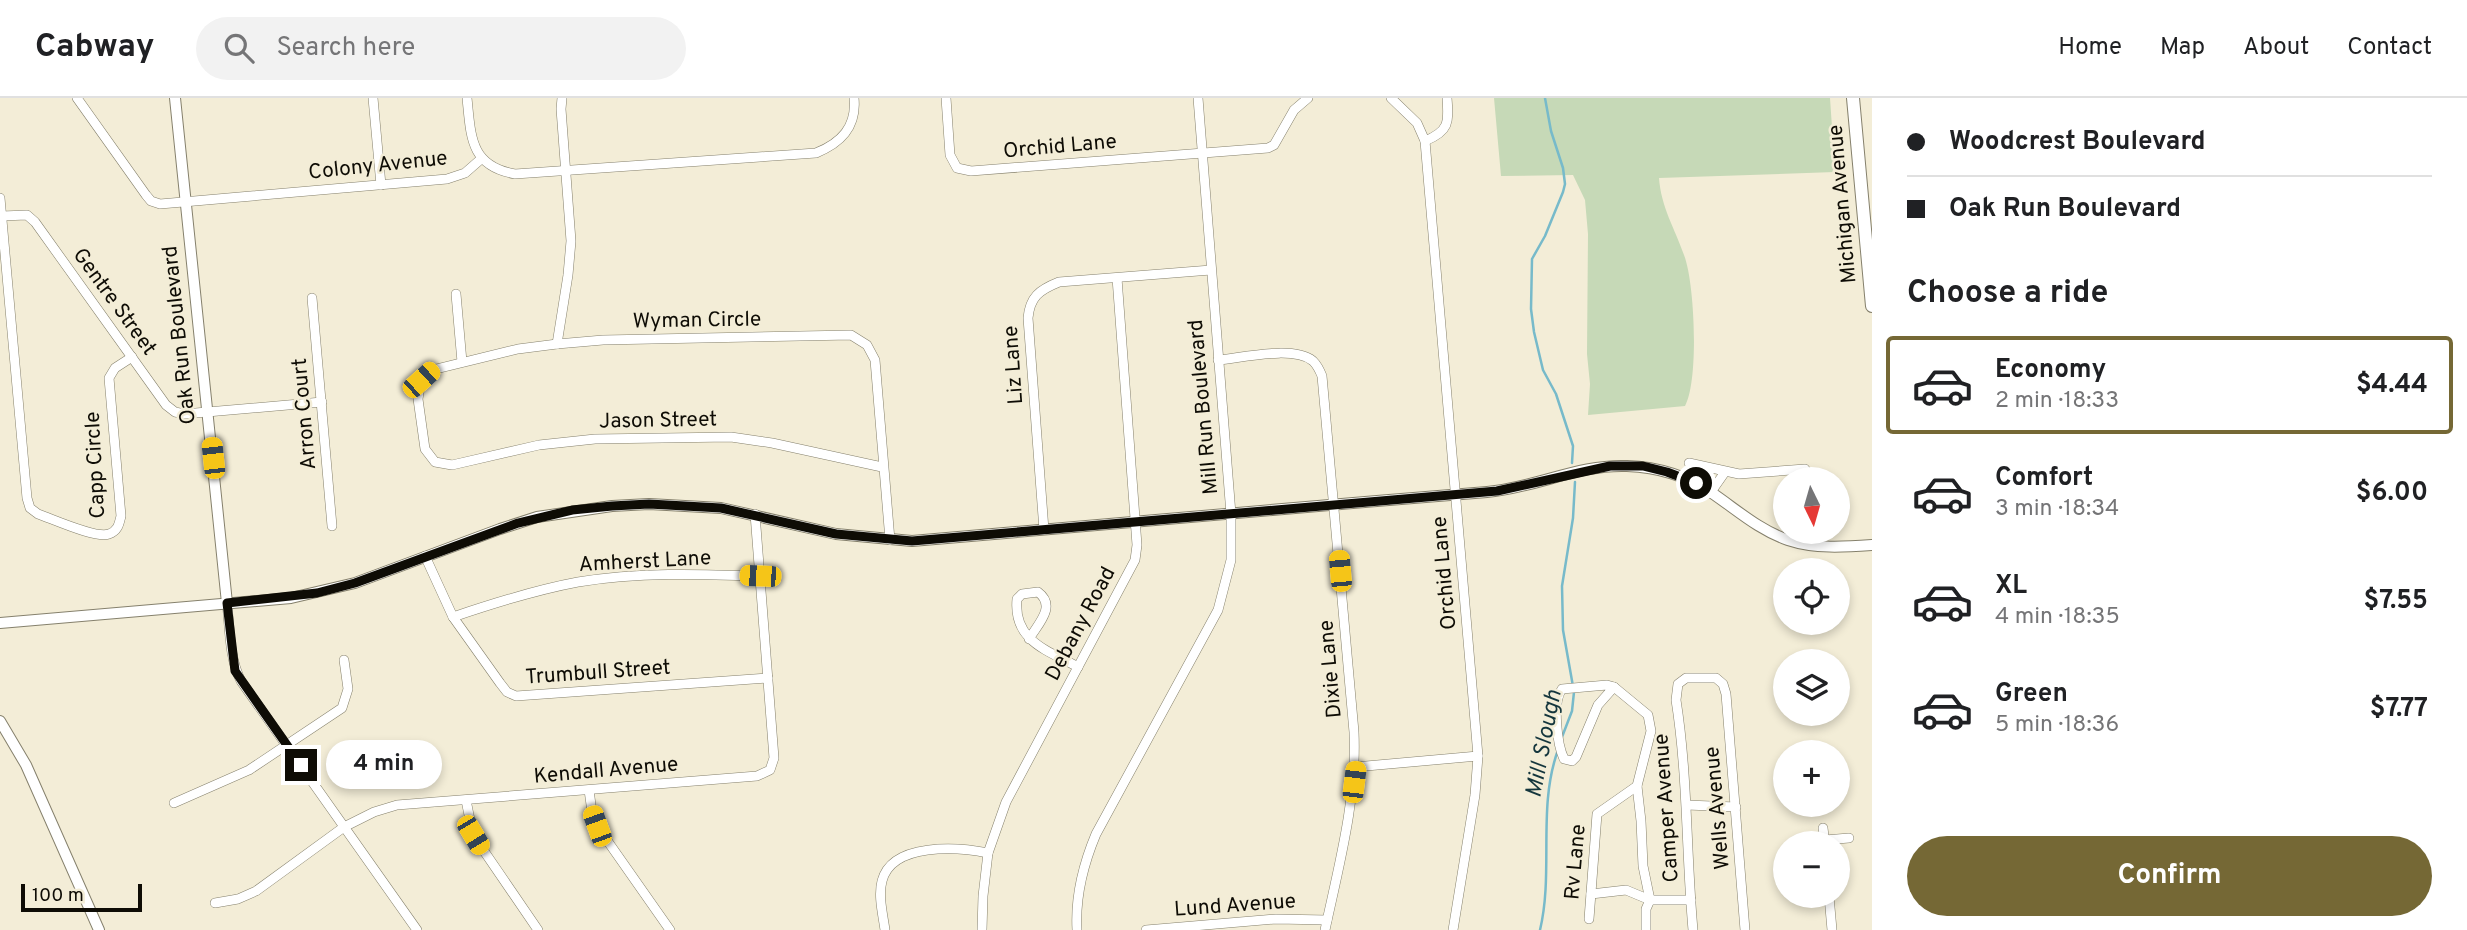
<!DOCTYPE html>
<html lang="en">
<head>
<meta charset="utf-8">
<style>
	:root { --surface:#fff; --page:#f2f2f2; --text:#202124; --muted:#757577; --line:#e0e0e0; --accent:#756835 }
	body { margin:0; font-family:Overpass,sans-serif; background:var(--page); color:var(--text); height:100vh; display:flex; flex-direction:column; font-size:26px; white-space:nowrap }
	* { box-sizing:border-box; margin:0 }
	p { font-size:23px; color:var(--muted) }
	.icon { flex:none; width:38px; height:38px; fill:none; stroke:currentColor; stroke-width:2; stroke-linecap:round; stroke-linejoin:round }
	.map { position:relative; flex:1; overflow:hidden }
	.sheet { display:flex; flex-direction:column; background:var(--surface); width:595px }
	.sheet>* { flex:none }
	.banner { display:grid; align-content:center; height:154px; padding:0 35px; background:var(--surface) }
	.needle { width:46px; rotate:175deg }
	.buttons { position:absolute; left:1773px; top:369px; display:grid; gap:14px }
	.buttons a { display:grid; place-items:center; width:77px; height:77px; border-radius:50%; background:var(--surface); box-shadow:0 4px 10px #0003; font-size:35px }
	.scale { position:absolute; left:21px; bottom:18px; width:121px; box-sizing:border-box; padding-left:7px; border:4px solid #0e0c05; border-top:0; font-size:19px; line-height:24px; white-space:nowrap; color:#0e0c05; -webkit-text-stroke:5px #f3edd7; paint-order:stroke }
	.end { position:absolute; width:32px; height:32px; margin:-16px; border:9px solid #0e0c05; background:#fff; box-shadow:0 0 0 4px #fff }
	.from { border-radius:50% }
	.bubble { position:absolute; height:49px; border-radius:24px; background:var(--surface); box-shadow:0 4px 10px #0003; font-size:23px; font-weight:700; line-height:49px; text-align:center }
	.car { position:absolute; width:21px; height:42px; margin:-21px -10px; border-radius:9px; box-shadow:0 0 5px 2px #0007; background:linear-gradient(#f5c518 24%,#345 0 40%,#f5c518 0 76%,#345 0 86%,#f5c518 0) }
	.banner b { display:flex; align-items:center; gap:24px; height:66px; font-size:26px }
	.banner b+b { border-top:2px solid var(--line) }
	.banner i { width:18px; height:18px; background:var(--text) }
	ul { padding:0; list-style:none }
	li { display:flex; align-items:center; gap:21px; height:98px; margin:0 14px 10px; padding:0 21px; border:4px solid transparent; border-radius:7px }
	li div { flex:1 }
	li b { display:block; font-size:26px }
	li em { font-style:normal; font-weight:700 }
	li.on { border-color:var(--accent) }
	li>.icon { width:63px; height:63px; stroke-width:1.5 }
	h2 { padding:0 35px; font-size:32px; line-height:84px }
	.cta { display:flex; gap:14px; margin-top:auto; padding:14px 35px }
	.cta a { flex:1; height:80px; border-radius:42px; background:var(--accent); color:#fff; font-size:28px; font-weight:700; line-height:80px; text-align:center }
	header { display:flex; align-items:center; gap:42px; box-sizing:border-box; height:98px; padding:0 35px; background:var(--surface); border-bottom:2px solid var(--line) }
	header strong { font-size:33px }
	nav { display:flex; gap:38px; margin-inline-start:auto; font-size:24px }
	.search { width:490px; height:63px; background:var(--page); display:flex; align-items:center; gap:18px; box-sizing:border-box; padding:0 24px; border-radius:38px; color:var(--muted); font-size:26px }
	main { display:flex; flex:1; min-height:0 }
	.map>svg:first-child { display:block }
</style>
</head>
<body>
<header>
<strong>Cabway</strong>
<div class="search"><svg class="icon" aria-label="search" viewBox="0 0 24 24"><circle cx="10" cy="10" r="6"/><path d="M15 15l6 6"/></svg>Search here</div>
<nav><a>Home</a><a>Map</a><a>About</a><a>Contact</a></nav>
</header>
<main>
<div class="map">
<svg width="1872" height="832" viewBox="0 0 1872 832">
	<rect width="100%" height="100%" fill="#f3edd7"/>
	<path fill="#c6d9b7" d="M1494,0H1830L1835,74L1659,80C1661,109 1675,131 1684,157C1695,185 1699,283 1685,308L1588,317L1590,286L1587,256L1588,136L1585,102L1573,77L1501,78Z"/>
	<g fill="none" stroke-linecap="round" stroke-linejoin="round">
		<g stroke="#77baca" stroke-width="2.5">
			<polyline points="1545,0 1551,33 1563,70 1565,86 1563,94 1545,138 1532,161 1531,211 1534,234 1543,272 1556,296 1573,348 1572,365"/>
			<polyline points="1562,639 1572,613 1574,594 1563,532 1562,488 1573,420 1575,384"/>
			<path d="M1540,832C1554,773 1537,710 1558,652"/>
		</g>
		<g stroke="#85806c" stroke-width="10">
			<g id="minor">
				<polyline points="77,0 146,97 151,103 160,106 447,81 465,75 481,61"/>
				<polyline points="373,0 381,87"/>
				<path d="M467,0C471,39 470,68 515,76L816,55C841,45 857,29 854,0"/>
				<polyline points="946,0 950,57 957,70 971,73 1268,50 1274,47 1294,12 1308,0"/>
				<polyline points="1391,0 1417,25 1425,43 1478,658 1475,697 1453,832"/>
				<path d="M1425,43C1449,33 1449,25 1447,0"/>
				<path d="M0,100L27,400L30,410L38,416C53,421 96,441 109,436C118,433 119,426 121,418L109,280L115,270L132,259"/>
				<polyline points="2,118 27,117 35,124 166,307 175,314 184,316 322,304"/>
				<polyline points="456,196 462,264"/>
				<polyline points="312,200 332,428"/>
				<polyline points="557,246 568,177 571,143 561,11 562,0"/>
				<path d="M1218,262C1242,260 1293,247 1313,263C1317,267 1320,273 1322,278L1354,634C1357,701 1339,767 1325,832"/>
				<polyline points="1689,365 1739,376 1805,371"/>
				<polyline points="882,369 772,345 731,339 595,341 539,347 452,367 435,364 425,351 418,301 421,282 432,272 518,251 557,246 603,242 851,237 867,247 875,262 890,442"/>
				<polyline points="1711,394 1725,374"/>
				<path d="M1044,432L1028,220C1030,199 1039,192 1059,184L1211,172"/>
				<polyline points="425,458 453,519 500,585 507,594 516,598 768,580"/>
				<path d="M227,505C230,531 229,560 241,583L417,832"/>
				<path d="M453,519C494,505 535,492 578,484C638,474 699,476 760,478"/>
				<path d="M1029,541C1038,526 1057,508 1038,494L1022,496L1017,501C1013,543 1047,552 1078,569"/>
				<path d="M1607,587L1614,589L1598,607L1576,659L1572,663L1564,661C1557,646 1552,604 1562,591Z"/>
				<polyline points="1614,589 1648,617 1651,633 1637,688 1641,723 1643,768 1650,802 1646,811 1646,832"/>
				<polyline points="1355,669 1478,658"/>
				<polyline points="589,692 592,714 597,728 670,832"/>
				<polyline points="466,702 473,737 538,832"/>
				<polyline points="174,705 249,672 342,610 348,591 344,562"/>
				<polyline points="1687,707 1736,709"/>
				<polyline points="1823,730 1825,746"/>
				<polyline points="1825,742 1849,740"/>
				<polyline points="1591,796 1626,792 1650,802 1691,802"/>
				<polyline points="1829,798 1832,832"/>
				<polyline points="215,805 238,801 256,793 344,729 374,714 397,707 757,678 770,672 774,660 755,416"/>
				<polyline points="1589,821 1597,716 1637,688"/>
				<path d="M885,832C883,817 878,798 882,783C892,744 958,749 988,755"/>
				<polyline points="982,832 983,798 988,755 1006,704 1135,462 1137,447 1117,180"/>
				<path d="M1077,832C1075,798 1083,767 1096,736L1218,512L1231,462V416L1198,0"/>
				<polyline points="1146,832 1276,821 1327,822"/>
				<path d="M1693,832C1686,755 1688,678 1676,602L1678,586L1686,580H1716L1723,586L1726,596L1745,832"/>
			</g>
		</g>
		<g stroke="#85806c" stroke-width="12">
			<g id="tertiary">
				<polyline points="175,0 227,505"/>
				<path d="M0,525L291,500L355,485L500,431L537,419L612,408L649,406L721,410L836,436L912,443C1103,427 1295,409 1487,394C1535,390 1579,366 1627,368C1657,369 1687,378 1712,395C1737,412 1759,432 1788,442C1815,451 1844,449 1872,447"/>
				<polyline points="0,623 26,667 99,832"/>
			</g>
		</g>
		<g stroke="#85806c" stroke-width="14">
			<polyline id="secondary" points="1853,0 1872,208"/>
		</g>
		<use href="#minor" stroke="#fff" stroke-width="9"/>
		<use href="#tertiary" stroke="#fff" stroke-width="10"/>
		<use href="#secondary" stroke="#fff" stroke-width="12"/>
	</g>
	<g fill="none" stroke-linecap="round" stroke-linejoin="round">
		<polyline stroke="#0e0c05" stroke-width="9" points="301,667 235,573 227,505 317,495 355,485 518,425 572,412 612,408 649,406 721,410 836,436 912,443 1497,393 1610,368 1643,368 1667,374 1696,385"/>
	</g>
	<g text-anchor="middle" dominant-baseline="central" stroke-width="5" stroke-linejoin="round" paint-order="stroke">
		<g font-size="21" fill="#0e0c05" stroke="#f3edd7">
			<text transform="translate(1060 49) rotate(-5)">Orchid Lane</text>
			<text transform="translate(378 68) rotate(-6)">Colony Avenue</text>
			<text transform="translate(1843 106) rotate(-95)">Michigan Avenue</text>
			<text transform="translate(114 204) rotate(54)">Gentre Street</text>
			<text transform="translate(697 223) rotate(-1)">Wyman Circle</text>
			<text transform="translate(180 237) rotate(-96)">Oak Run Boulevard</text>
			<text transform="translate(1014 267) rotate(-94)">Liz Lane</text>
			<text transform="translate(1204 309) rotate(-95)">Mill Run Boulevard</text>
			<text transform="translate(305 316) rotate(-95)">Arron Court</text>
			<text transform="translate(658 323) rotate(-1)">Jason Street</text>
			<text transform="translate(96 367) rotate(-93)">Capp Circle</text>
			<text transform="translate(645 464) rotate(-3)">Amherst Lane</text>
			<text transform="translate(1445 475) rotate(-95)">Orchid Lane</text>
			<text transform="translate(1081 526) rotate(-62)">Debany Road</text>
			<text transform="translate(1331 571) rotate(-95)">Dixie Lane</text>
			<text transform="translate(598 575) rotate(-4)">Trumbull Street</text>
			<text transform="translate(606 673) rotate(-5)">Kendall Avenue</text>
			<text transform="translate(1667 710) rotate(-94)">Camper Avenue</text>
			<text transform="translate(1718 710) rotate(-95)">Wells Avenue</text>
			<text transform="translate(1576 764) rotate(-85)">Rv Lane</text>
			<text transform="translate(1235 808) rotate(-4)">Lund Avenue</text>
		</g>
		<g font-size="23" font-style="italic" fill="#14363d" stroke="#f3edd7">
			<text transform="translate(1545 646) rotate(-79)">Mill Slough</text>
		</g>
	</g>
</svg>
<div class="buttons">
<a><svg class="needle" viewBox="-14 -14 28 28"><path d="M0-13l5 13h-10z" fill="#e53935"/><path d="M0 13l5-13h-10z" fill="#757577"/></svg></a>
<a><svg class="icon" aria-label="locate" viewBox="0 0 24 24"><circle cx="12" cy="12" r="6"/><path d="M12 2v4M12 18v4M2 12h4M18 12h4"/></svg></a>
<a><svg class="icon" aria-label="layers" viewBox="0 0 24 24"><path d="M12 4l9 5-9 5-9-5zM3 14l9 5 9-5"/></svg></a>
<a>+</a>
<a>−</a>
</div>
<div class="scale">100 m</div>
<i class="end from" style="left:1696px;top:385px"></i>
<i class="end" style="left:301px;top:667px"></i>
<div class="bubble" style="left:326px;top:642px;width:116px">4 min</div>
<i class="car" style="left:421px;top:282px;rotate:48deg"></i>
<i class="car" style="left:213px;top:360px;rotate:354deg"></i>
<i class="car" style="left:1340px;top:473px;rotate:355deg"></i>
<i class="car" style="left:760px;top:478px;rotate:272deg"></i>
<i class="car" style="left:1354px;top:684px;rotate:7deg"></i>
<i class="car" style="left:597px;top:728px;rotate:340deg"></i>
<i class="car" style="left:473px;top:737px;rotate:149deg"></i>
</div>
<section class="sheet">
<div class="banner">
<b><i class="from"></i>Woodcrest Boulevard</b>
<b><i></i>Oak Run Boulevard</b>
</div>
<h2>Choose a ride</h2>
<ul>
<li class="on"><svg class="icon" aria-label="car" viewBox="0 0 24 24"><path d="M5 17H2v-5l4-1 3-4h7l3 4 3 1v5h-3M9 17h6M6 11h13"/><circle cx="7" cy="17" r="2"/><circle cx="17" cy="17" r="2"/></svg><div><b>Economy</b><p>2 min · 18:33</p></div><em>$4.44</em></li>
<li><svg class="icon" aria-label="car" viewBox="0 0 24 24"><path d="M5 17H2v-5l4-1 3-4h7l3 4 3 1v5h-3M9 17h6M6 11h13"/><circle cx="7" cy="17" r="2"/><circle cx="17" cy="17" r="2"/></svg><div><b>Comfort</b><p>3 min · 18:34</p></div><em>$6.00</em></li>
<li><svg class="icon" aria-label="car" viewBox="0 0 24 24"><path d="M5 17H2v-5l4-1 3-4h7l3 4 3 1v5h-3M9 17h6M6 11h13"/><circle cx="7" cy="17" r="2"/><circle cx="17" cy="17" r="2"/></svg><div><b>XL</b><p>4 min · 18:35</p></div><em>$7.55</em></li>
<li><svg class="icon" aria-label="car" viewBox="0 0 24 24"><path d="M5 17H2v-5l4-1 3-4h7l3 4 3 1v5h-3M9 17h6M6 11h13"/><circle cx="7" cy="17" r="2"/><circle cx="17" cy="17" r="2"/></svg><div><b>Green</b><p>5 min · 18:36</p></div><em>$7.77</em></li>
</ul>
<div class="cta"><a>Confirm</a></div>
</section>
</main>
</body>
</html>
